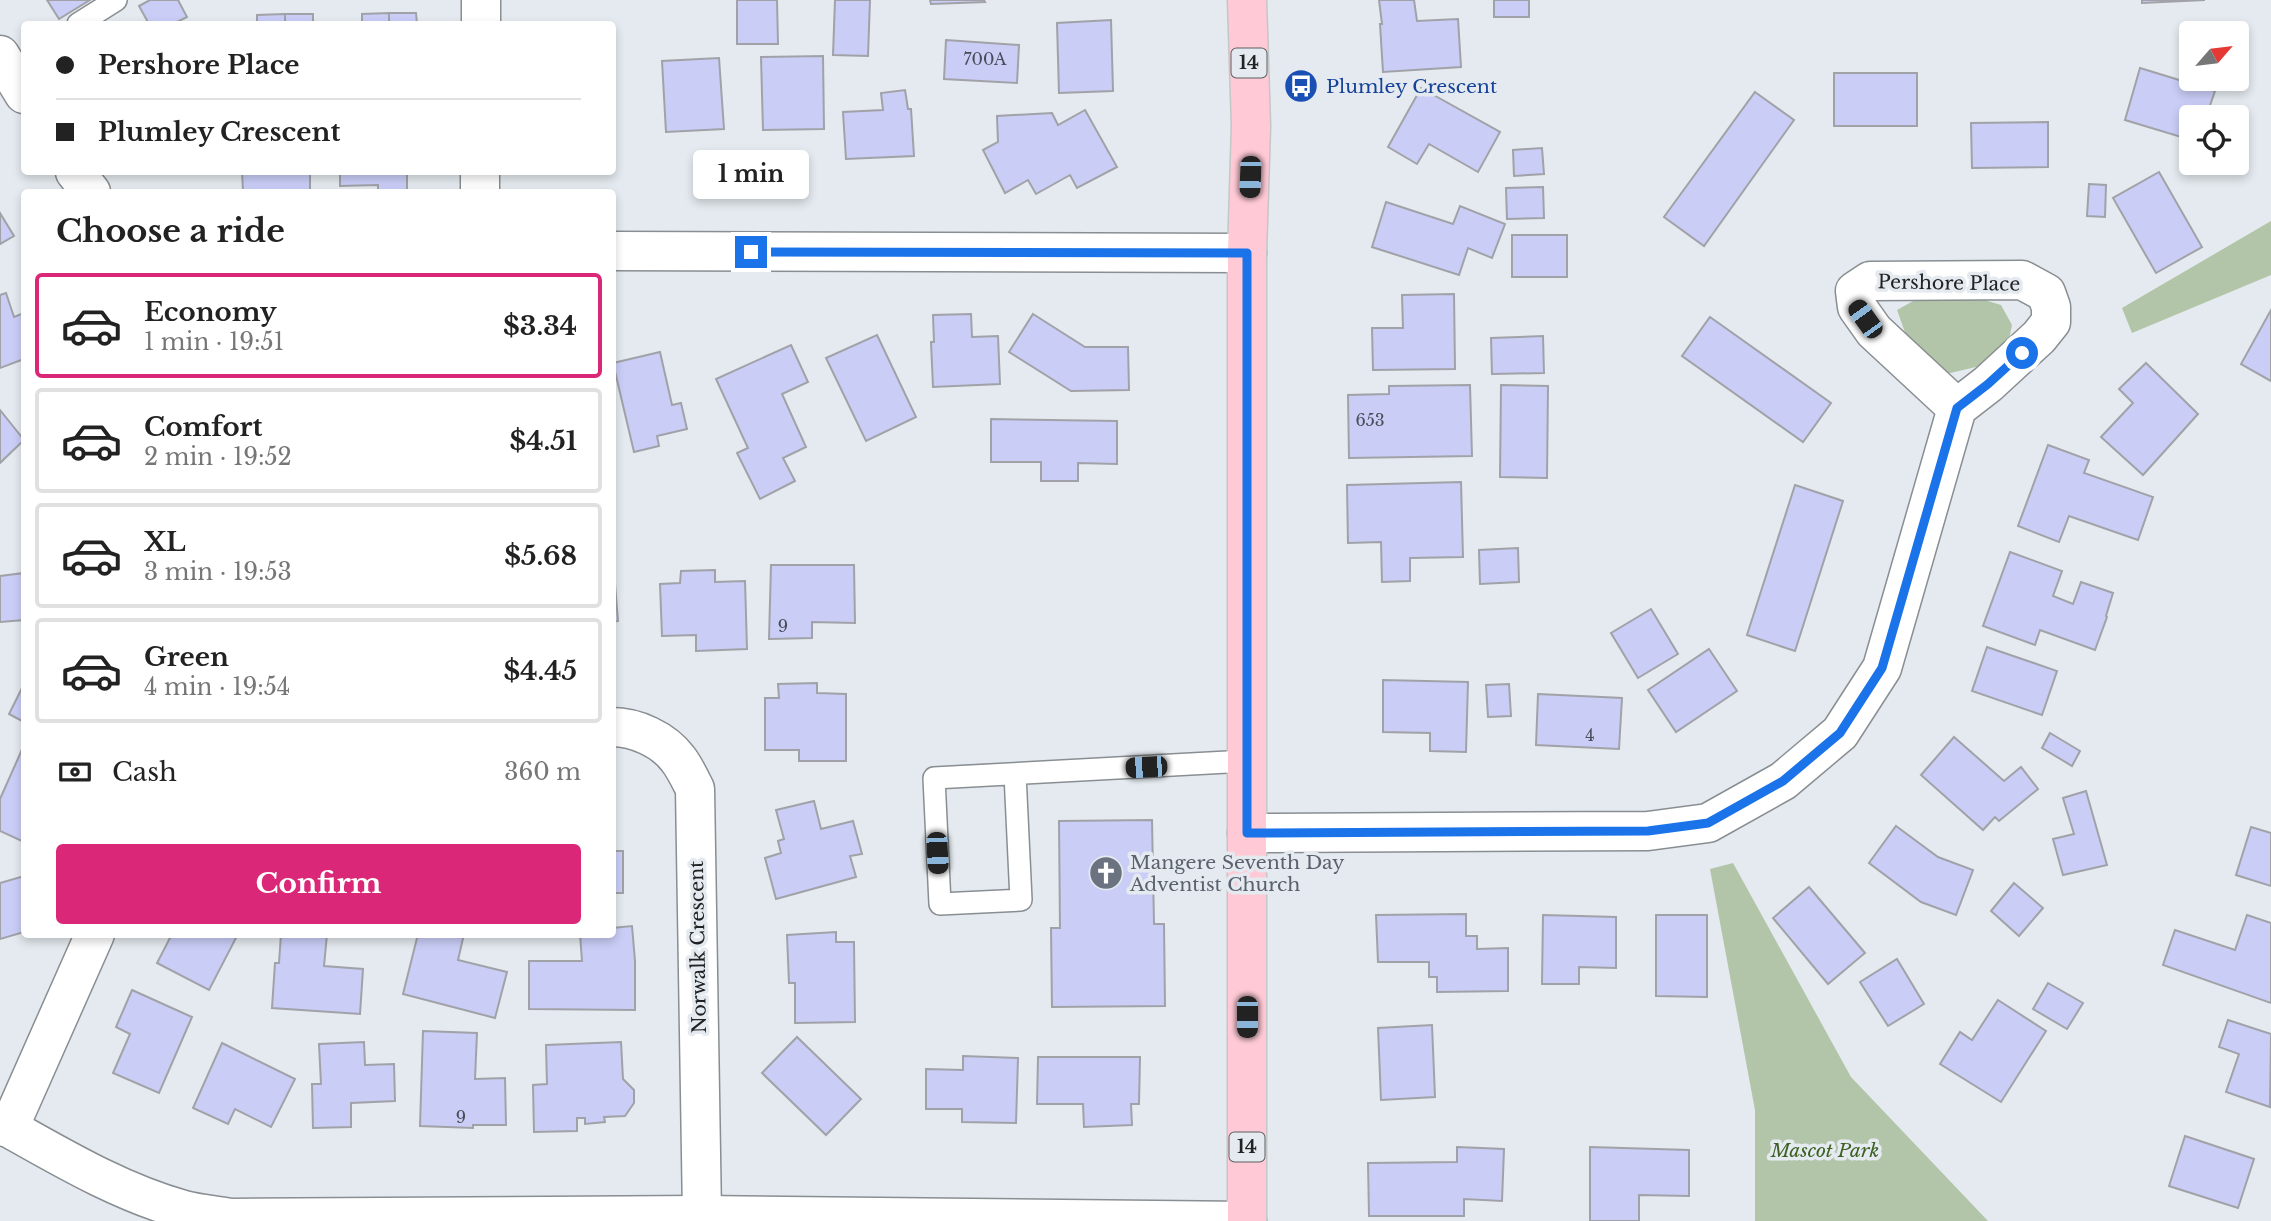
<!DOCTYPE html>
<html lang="en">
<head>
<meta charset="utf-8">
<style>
	:root { --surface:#fff; --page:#f6f6f6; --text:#222; --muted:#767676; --line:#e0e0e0; --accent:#db2777 }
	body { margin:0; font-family:"Libre Baskerville",serif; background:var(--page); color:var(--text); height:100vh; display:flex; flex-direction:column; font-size:26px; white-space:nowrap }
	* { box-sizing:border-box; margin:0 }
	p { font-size:23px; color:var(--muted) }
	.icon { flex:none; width:38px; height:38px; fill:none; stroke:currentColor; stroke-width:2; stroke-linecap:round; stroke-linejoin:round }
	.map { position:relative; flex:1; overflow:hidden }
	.sheet { position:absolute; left:21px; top:189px; width:595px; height:749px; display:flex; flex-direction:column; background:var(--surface); border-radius:7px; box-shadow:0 4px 10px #0003 }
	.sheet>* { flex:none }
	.banner { position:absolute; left:21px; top:21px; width:595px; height:154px; border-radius:7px; box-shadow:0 4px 10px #0003; display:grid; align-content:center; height:154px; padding:0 35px; background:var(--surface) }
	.needle { width:46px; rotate:62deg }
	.tools { position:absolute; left:2179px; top:21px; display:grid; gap:14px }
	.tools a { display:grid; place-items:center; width:70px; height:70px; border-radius:7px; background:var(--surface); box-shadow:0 4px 10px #0003; font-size:35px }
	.end { position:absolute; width:32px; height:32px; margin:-16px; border:9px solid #1a73e8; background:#fff; box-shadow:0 0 0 4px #fff }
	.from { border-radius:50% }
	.bubble { position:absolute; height:49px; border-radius:7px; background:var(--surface); box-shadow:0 4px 10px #0003; font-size:23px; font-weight:800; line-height:49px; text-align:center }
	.car { position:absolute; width:21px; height:42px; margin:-21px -10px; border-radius:9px; box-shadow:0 0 5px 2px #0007; background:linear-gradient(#222 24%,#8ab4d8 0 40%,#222 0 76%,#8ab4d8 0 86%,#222 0) }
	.banner b { display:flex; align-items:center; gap:24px; height:66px; font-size:26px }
	.banner b+b { border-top:2px solid var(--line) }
	.banner i { width:18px; height:18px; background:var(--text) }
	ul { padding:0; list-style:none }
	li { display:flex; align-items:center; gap:21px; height:105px; margin:0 14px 10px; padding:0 21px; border:4px solid var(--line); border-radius:7px }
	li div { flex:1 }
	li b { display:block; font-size:26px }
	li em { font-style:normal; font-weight:800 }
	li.selected { border-color:var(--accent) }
	li>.icon { width:63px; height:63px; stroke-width:1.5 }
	h2 { padding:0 35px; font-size:32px; line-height:84px }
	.pay { display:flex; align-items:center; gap:18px; height:77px; padding:0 35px; font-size:26px }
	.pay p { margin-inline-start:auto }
	.action { display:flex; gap:14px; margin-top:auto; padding:14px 35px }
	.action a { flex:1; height:80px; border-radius:7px; background:var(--accent); color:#fff; font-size:28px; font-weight:800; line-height:80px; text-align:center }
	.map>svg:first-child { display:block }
</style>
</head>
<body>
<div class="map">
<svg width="2271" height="1221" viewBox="0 0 2271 1221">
	<rect width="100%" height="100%" fill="#e4eaef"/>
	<g fill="#b2c5a8">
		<polygon points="2271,221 2271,275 2132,333 2122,308"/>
		<polygon points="1924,295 1971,296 2001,305 2012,325 2008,344 1980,366 1946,374 1912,352 1897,310"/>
		<polygon points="1733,863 1851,1077 1988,1221 1755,1221 1755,1110 1710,869"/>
	</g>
	<g fill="#cacef7" stroke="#a1a2a8" stroke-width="2">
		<polygon points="47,0 90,0 59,19"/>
		<polygon points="150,0 178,0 187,17 173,24 149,24 139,6"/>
		<polygon points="737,0 777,0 778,44 737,44"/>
		<polygon points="835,0 870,0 868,56 833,55"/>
		<polygon points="930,0 984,0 985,2 931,4"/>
		<polygon points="1379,0 1414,0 1417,21 1458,19 1461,67 1383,72 1380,24 1382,24"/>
		<rect x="1494" y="0" width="35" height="17"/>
		<polygon points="2142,0 2205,0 2142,3"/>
		<polygon points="389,13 389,24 362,24 362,14"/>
		<polygon points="389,13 416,13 417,24 389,24"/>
		<polygon points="285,14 285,24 257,24 257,15"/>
		<rect x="285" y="14" width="28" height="10"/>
		<polygon points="1111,20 1113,91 1059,93 1057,23"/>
		<polygon points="946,40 1019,45 1017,83 944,79"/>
		<polygon points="823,56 824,129 763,130 761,57"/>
		<polygon points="719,58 724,129 666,132 662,61"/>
		<polygon points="2140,68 2215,91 2206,117 2191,117 2191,140 2125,120"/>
		<rect x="612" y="71" width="2" height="89"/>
		<rect x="1834" y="73" width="83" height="53"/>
		<polygon points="1421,88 1500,132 1478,172 1429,144 1417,164 1388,147"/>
		<polygon points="905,90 908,109 911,109 914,156 846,159 843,112 883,110 881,93"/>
		<polygon points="1755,92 1794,120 1704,246 1664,217"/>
		<polygon points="1085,110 1117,167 1077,188 1070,175 1036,194 1028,180 1005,193 983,150 998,142 997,116 1052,113 1058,125"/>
		<polygon points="2048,122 2048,167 1972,168 1971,123"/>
		<polygon points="1542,148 1544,174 1514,176 1513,150"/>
		<polygon points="242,172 310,172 310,192 243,191"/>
		<polygon points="340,172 407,172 407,192 378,192 378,185 340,186"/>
		<polygon points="2159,172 2202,247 2156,273 2113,198"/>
		<polygon points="2089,184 2106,185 2105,217 2087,216"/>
		<polygon points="1543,187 1544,218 1507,219 1506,188"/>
		<polygon points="1386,202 1453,224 1460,206 1505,224 1492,258 1468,248 1459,275 1372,247"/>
		<polygon points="0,213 14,236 0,244"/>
		<rect x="1512" y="235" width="55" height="42"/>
		<polygon points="6,293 14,317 24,313 24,359 0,368 0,295"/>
		<polygon points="1454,294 1455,369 1373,370 1372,328 1403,328 1402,295"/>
		<polygon points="2271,310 2271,381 2241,364"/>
		<polygon points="971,314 972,337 998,336 1000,384 933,387 931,342 934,342 933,315"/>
		<polygon points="1033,314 1085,347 1128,347 1129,390 1071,391 1009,352"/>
		<polygon points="1710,317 1831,403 1803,442 1682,356"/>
		<polygon points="877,335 916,417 866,441 826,358"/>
		<polygon points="1543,336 1544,373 1492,374 1491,338"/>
		<polygon points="791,345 808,382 782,394 806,447 783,458 795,481 760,499 737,453 748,448 716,379"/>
		<polygon points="660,352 672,405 681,403 687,429 657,436 659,446 634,452 613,363"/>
		<polygon points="2146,363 2198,414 2143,475 2101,437 2133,403 2119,389"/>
		<polygon points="1470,385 1472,456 1349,458 1348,395 1389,394 1389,386"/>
		<polygon points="1501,385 1548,386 1547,478 1500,477"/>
		<polygon points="0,410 24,440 0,463"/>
		<polygon points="991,419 1117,421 1117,464 1078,463 1078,481 1041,481 1041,462 991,462"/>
		<polygon points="2048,445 2089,460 2084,473 2153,497 2138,540 2069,516 2059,542 2018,526"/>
		<polygon points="1461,482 1463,557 1410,558 1410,581 1382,582 1381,542 1348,543 1347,485"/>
		<polygon points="1795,485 1843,501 1795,651 1747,635"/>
		<polygon points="1518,548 1519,582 1480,584 1479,550"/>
		<polygon points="2010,552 2062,571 2053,596 2073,604 2081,582 2113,593 2106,616 2107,617 2095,650 2040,630 2035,645 1983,626"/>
		<polygon points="613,559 618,621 612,622 612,560"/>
		<polygon points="771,565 854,565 855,623 812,622 812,638 769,639"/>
		<polygon points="715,570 715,582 745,581 747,649 696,651 696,635 662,636 660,584 680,583 681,571"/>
		<polygon points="24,573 24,620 0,622 0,576"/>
		<polygon points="1651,609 1678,654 1638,678 1611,633"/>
		<polygon points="1987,647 2057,671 2042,715 1972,691"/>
		<polygon points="1709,649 1737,691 1676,732 1648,690"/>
		<polygon points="1383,680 1468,682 1466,752 1430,751 1430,733 1383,732"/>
		<polygon points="817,683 817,693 846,694 846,761 799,761 799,750 765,750 765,698 779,698 778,684"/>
		<polygon points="24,684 24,722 9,714"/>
		<polygon points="1509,684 1511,716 1488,717 1486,685"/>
		<polygon points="1538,694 1622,698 1619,749 1536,745"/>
		<polygon points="2050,733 2080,751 2072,766 2042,748"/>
		<polygon points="1954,737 2004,781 2021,767 2038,789 1999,821 1995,817 1983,830 1921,775"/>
		<polygon points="24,745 24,842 0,831 0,799"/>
		<polygon points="2086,791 2107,865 2063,875 2053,839 2074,834 2063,798"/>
		<polygon points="814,801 821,829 853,821 862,854 850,856 856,877 776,899 765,858 781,853 778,841 784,839 776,810"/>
		<polygon points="1152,820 1154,924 1164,924 1165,1006 1052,1007 1051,928 1060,928 1059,821"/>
		<polygon points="1896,826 1938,857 1973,870 1956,915 1921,902 1869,863"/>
		<polygon points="2251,827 2271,833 2271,886 2236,875"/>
		<rect x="612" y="851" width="11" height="42"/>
		<polygon points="24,876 24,932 0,939 0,883"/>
		<polygon points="2014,883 2043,908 2019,936 1991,911"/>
		<polygon points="1809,887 1865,953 1828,984 1773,918"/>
		<polygon points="1466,914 1466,936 1477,936 1477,949 1508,948 1508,991 1437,992 1437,977 1429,977 1429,962 1378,962 1376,915"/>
		<polygon points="1543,915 1616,917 1616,968 1579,967 1579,984 1542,984"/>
		<polygon points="1656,915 1707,915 1707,997 1656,996"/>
		<polygon points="2247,915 2271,923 2271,1003 2163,965 2175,930 2235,950"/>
		<polygon points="632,926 635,961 635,1010 529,1009 529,961 582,961 580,934 612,934 612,928"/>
		<polygon points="836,932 836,942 854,942 855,1022 795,1023 795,983 789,983 787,935"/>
		<polygon points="172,934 238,934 209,990 157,963"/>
		<polygon points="281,934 327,934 324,966 363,969 360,1014 272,1008 275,963 279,963"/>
		<polygon points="418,934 464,934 458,960 507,972 495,1018 403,994"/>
		<polygon points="1897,959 1924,1004 1888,1026 1860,982"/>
		<polygon points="2048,983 2083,1003 2067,1029 2033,1009"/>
		<polygon points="132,990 192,1017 159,1093 113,1073 130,1034 116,1027"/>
		<polygon points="1998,1000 2046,1031 2001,1102 1940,1064 1960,1032 1972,1040"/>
		<polygon points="2228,1020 2271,1034 2270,1107 2226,1092 2239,1054 2219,1047"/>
		<polygon points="1432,1025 1435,1097 1381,1100 1378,1028"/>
		<polygon points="423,1031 477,1033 475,1079 505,1078 506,1125 473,1125 473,1128 420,1126"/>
		<polygon points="797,1037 861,1099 826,1135 762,1073"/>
		<polygon points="364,1042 365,1065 394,1064 395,1101 351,1103 351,1127 313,1128 312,1084 321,1084 319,1044"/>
		<polygon points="621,1042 623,1079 634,1090 634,1103 625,1116 604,1117 605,1122 585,1124 585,1118 577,1118 577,1131 534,1132 533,1085 547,1084 546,1045"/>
		<polygon points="222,1043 295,1079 271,1127 235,1109 228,1124 193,1108"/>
		<polygon points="963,1056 1018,1058 1016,1123 962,1122 962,1109 926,1109 926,1069 963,1070"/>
		<polygon points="1038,1057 1140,1057 1139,1104 1131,1104 1132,1125 1084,1127 1083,1104 1037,1104"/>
		<polygon points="2185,1136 2254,1159 2238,1208 2169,1186"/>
		<polygon points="1457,1147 1504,1149 1502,1201 1464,1199 1464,1216 1369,1216 1368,1163 1457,1162"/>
		<polygon points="1590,1147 1689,1150 1689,1196 1639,1195 1639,1221 1590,1221"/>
	</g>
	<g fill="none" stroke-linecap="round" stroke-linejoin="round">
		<g stroke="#888e92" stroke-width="24">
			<g id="service">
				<polyline points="78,24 116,0"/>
				<polyline points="1015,774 1021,900 940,904 934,778 1246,761"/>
			</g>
		</g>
		<g stroke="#888e92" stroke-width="41">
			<g id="minor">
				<polyline points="481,24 481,0"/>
				<polyline points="0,55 24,94"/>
				<polyline points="75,172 91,192"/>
				<polyline points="480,192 480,172"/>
				<polyline points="612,251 1247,253"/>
				<path d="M612,727C636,727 664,740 678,759C685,768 690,779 695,789L702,1215"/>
				<polyline points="1247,833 1648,831 1708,823 1783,781 1840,733 1882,668 1957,408 1988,384 2039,337 2051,322 2051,307 2046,293 2022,280 1870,281 1855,291 1857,307 1874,331 1957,408"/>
				<path d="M0,1126L9,1128C64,1159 122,1193 184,1210C199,1214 216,1215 231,1218L702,1215L1247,1221"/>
				<polyline points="9,1128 95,934"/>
			</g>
		</g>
		<g stroke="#c5c6c6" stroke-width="41">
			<polyline id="primary" points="1247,1221 1247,253 1251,126 1247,0"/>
		</g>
		<use href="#service" stroke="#fff" stroke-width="21"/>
		<use href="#minor" stroke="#fff" stroke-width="38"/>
		<use href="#primary" stroke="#ffcad6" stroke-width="38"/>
	</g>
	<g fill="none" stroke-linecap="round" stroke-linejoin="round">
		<polyline stroke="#1a73e8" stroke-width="9" points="751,252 1247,253 1247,833 1648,831 1708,823 1783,781 1840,733 1882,668 1957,408 1988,384 2022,353"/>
	</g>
	<defs>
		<g id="bus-disc" transform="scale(1.75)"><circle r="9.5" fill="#1a4fb4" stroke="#e4eaef"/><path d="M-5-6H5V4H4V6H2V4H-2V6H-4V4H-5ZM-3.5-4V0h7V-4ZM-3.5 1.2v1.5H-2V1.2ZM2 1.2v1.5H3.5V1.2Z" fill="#fff"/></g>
		<g id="church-disc" transform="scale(1.75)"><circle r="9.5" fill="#6b7280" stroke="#e4eaef"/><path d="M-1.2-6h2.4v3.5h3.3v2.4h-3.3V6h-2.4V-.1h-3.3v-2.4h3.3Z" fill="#fff"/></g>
	</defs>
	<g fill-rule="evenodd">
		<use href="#bus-disc" x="1301" y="86"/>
		<use href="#church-disc" x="1106" y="873"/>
	</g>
	<g text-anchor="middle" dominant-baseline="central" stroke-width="7" stroke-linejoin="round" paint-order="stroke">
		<g font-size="16" fill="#4a4d58">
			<text x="985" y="59">700A</text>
			<text x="1370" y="420">653</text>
			<text x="783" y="626">9</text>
			<text x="1590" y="735">4</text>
			<text x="461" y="1117">9</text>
		</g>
		<g fill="#e4eaef" stroke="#5b5e60" stroke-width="2">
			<rect x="1231.5" y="48.5" width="35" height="29" rx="5"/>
			<rect x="1229.5" y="1132.5" width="35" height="29" rx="5"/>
		</g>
		<g font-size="18" font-weight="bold" fill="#202223">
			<text x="1249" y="63">14</text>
			<text x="1247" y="1147">14</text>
		</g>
		<g font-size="19" fill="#164399" stroke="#e4eaef" text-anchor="start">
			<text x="1326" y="86">Plumley Crescent</text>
		</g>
		<g font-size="19" fill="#202223" stroke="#e4eaef">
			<text transform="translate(1949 283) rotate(1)">Pershore Place</text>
			<text transform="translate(698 947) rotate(-91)">Norwalk Crescent</text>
		</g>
		<g font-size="19" fill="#5b616d" stroke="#e4eaef" text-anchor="start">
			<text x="1130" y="862">Mangere Seventh Day<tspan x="1130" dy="22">Adventist Church</tspan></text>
		</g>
		<g font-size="19" font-style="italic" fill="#3c6123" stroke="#e4eaef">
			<text x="1825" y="1150">Mascot Park</text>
		</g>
	</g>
</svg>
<div class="tools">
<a><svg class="needle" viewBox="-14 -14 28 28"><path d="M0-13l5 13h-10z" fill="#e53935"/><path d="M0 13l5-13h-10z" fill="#767676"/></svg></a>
<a><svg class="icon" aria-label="locate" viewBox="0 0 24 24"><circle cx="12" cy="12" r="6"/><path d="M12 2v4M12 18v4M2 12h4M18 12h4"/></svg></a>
</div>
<i class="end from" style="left:2022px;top:353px"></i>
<i class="end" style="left:751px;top:252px"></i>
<div class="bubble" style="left:693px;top:150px;width:116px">1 min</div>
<i class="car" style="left:1250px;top:177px;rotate:182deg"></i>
<i class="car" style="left:1865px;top:319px;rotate:324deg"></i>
<i class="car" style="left:1146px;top:767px;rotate:267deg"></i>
<i class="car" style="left:937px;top:853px;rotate:177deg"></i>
<i class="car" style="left:1247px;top:1017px;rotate:180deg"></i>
<div class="banner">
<b><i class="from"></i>Pershore Place</b>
<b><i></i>Plumley Crescent</b>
</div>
<section class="sheet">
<h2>Choose a ride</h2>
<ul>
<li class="selected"><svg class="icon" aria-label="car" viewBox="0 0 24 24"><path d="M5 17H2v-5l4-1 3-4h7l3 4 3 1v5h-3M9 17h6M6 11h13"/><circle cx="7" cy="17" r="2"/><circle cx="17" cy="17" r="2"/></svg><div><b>Economy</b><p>1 min · 19:51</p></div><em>$3.34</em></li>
<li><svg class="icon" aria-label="car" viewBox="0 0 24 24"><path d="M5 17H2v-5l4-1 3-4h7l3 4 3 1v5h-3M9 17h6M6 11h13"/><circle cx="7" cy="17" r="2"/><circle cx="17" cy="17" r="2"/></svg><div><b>Comfort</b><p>2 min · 19:52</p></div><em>$4.51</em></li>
<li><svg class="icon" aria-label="car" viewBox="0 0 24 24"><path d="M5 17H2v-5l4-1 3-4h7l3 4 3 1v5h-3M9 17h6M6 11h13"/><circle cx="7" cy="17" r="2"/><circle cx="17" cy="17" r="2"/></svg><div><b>XL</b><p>3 min · 19:53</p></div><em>$5.68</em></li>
<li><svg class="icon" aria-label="car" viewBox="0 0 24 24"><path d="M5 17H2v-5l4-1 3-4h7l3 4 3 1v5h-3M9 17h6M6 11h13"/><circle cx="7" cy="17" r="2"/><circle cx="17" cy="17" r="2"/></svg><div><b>Green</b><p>4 min · 19:54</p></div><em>$4.45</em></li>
</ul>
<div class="pay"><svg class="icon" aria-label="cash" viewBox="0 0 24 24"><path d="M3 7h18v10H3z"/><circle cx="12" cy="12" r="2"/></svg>Cash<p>360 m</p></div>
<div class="action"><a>Confirm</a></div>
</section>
</div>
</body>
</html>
